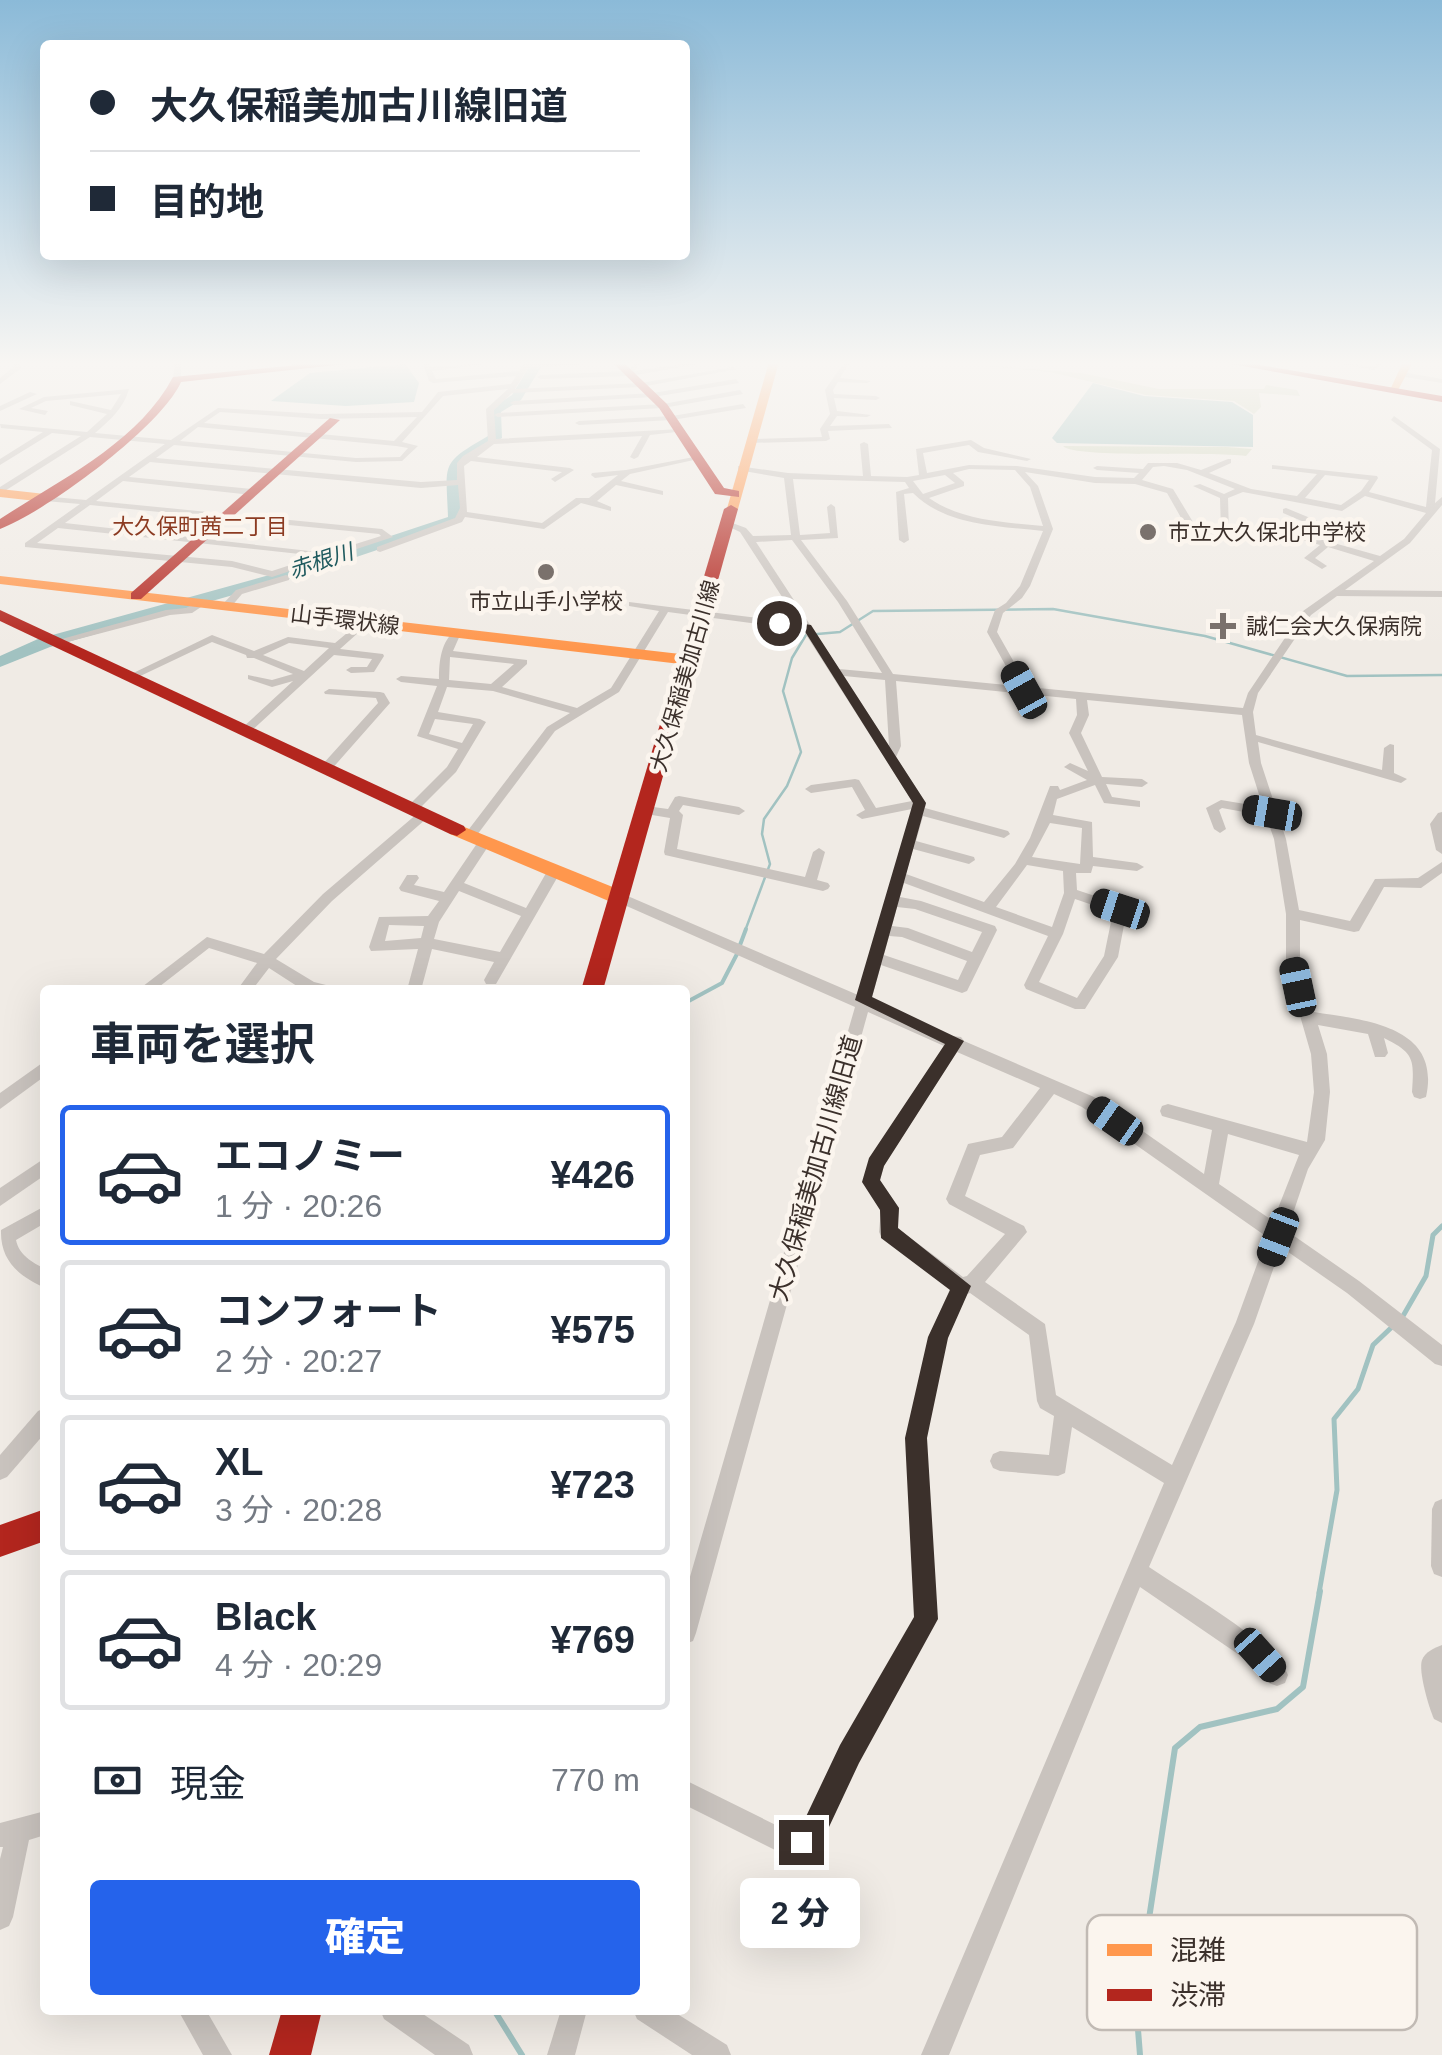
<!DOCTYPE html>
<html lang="ja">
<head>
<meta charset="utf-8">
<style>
	:root { --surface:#fff; --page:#f2f2f3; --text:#1f2937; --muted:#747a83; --line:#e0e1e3; --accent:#2563eb }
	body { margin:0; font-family:Helvetica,"Noto Sans JP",sans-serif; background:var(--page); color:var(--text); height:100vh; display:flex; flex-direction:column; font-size:38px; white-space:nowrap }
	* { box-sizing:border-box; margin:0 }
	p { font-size:32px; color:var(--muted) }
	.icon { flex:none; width:55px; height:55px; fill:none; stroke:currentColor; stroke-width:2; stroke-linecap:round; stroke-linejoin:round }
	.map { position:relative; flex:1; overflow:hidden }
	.panel { position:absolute; left:40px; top:985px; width:650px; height:1030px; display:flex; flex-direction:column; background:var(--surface); border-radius:10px; box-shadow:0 10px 40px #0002 }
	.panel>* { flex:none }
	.top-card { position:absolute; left:40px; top:40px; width:650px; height:220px; border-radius:10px; box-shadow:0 10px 40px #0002; display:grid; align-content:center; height:220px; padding:0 50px; background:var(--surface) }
	.end { position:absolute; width:45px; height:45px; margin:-22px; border:12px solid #3b302b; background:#fff; box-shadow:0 0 0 5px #fff }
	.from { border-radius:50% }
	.bubble { position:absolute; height:70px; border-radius:10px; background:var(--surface); box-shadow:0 10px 40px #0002; font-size:32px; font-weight:800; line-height:70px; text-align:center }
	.car { position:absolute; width:30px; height:60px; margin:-30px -15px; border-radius:12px; box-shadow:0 0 8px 2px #0007; background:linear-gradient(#222 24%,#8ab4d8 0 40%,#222 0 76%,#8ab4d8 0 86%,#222 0) }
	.top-card b { display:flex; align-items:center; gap:35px; height:95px; font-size:38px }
	.top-card b+b { border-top:2px solid var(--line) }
	.top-card i { width:25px; height:25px; background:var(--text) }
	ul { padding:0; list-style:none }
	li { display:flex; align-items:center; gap:30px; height:140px; margin:0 20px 15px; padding:0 30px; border:5px solid var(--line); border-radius:10px }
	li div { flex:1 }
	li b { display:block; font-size:38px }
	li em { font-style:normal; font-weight:800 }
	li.active { border-color:var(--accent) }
	li>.icon { width:90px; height:90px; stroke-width:1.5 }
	h2 { padding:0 50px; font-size:45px; line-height:120px }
	.pay { display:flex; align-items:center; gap:25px; height:110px; padding:0 50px; font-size:38px }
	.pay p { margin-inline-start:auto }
	.action { display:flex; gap:20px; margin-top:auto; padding:20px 50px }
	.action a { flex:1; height:115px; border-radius:10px; background:var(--accent); color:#fff; font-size:40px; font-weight:800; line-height:115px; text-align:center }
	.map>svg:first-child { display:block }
</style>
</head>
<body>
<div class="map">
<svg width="1442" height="2055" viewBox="0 0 1442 2055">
	<rect width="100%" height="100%" fill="#f0ebe5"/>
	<g fill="#d1d6bf">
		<polygon points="945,362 1081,373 1159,389 1264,389 1266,385 1297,390 1300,396 1259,393 1261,407 1254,414 1234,401 1146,395 1050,372"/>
		<path d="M1063,446L1227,447L1252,449L1246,456C1214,451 1076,459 1063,446Z"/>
	</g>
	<g fill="#a1c2c1">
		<polygon points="405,364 419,383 414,402 346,406 271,401 310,373"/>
		<polygon points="1093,383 1144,396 1232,402 1253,415 1253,447 1057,443 1052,438"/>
	</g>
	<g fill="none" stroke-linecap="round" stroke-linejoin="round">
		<polyline stroke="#a1c2c1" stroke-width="2.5" points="745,931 770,864 762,834 764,819 787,786 801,752 783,691 792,658 806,635 840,632 873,611 1053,609 1205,636 1347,676 1442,675"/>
		<g stroke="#a1c2c1" stroke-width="4">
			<polyline points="740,945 746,929"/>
			<polyline points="685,1003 722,983 737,954"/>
		</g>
		<g stroke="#a1c2c1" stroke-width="5">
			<polyline points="1403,1316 1426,1276 1433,1235 1442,1226"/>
			<polyline points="1319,1593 1337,1490 1334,1419 1358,1389 1373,1345 1393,1326"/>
		</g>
		<g stroke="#a1c2c1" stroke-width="6">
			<polyline points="494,2010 522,2055"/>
			<polyline points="1140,2055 1136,2004 1175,1748 1200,1727 1277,1709 1303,1687 1320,1591"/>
		</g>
		<path fill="#a1c2c1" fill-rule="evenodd" d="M532,362H544L521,400L501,412L502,438L463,462L460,522L303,575L50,647L0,667V656L38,639L291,569L448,517C446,462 440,464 488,436L489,410L512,395Z"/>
		<g fill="#c9c3be" fill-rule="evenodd">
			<polygon points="13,362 19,362 21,368 0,384 0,378 13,367"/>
			<polygon points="175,362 181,362 181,379 177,381 173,379"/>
			<polygon points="291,362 297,362 299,365 293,366"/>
			<path d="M422,362H428L430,367L501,362L432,371L436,379L519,371L525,362H531L530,364L620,362L528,368L515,389L641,383L733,367L737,369L641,387L512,393L494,410L496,439L681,429L685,431L650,435L638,457L634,459L630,457L642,436L494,444L477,457L570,468L574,470L555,482L551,479L562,472L471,461L464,466L467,512L542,523L576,498H589L618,475L595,478L591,475L592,473L626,470L699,456L703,458L630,474L621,481L663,491V495L616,485L597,501L611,507V511L581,503L544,529L465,517L462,522L380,552L377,551V547L455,518L460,508L458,485L421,488L150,462L129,477L252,489L256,492L252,495L123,481L96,501L382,529L393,537L272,577L232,567L25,547V543L80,504L45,501L41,498L42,496L86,500L165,444L90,437L0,494V487L81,436L52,433L0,465V459L43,432L1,428L0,424L87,432L107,414L70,405V401L111,410L121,394L46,401L31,408L48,411L45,415L19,409L44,397L129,389C124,408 110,420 95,433L171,440L218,408L321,414L422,412L438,392L511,384L516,376L433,383L429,381ZM508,389L486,409L488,441L463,456L457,463V480L421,482L156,458L174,445L356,462L402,461L418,446L402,442L443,396ZM220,412L321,419L417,417L394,441L204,423ZM198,427L396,446L408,448L400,457L356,458L180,441ZM90,505L379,534L381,536L327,553L65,523ZM58,528L318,556L272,571L232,561L37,543Z"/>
			<polygon points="635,362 641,362 634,371 696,362 711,362 630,376 541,379 537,377 541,375 627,371"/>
			<polygon points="844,362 850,362 840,378 871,381 867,383 838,382 833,390 834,394 876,396 880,398 876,400 834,398 837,411 871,415 867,417 837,416 830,426 889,424 892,428 828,431 830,439 826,441 748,443 747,441 751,439 822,437 820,429 830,414 825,390"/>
			<polygon points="1328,362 1373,366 1378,362 1385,362 1374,370"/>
			<polygon points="1402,372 1442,379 1442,383 1399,376"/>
			<polygon points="736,379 739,383 653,397 514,405 510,403 514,401 653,393"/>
			<polygon points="740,390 743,394 663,408 498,417 494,415 498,413 663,404"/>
			<polygon points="30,392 37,394 0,411 0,406"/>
			<polygon points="743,404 746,408 672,420 579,425 575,423 579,421 672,416"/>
			<path d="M1394,416L1440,449L1435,503L1442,497V505L1410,543L1345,590L1442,591V597L1337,596L1311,615L1258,693L1253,712L1256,735L1382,770L1384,748L1390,744L1394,745V773L1407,779L1401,783L1258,742L1261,763L1286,839L1299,910L1350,921L1375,879L1418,878L1442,862V873L1421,888L1384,887L1359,931L1354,932L1300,920V967L1314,1012C1363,1020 1442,1025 1426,1097L1420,1099L1414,1097L1412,1092C1414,1060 1415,1053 1384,1038L1388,1053L1385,1057H1375L1368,1034L1318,1025L1327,1054L1330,1092L1325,1140L1308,1169L1287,1231L1359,1281L1442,1345V1366L1435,1364L1347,1293L1281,1247L1254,1324L1149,1567C1181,1589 1275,1643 1288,1675L1285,1683L1277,1686L1269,1683L1251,1663L1140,1587L949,2055H921L1164,1483L1072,1427L1065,1473L1058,1476L1000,1471L993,1468L990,1461L993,1454L1000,1451L1049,1455L1054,1416L1040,1408L1037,1401L1029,1335L970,1293L967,1294L947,1338L926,1439L937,1619L858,1762L820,1844L789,1857L685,1805V1780L790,1832L802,1826L842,1746L915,1617L906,1439L929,1337L950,1289L882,1238L879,1232L881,1210L863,1182L870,1158L944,1046L868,1012L696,1633L693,1641L685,1644V1594L855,1007L613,900L611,897L618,892L623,894L858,995L912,809L862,819L856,815L865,810L852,787L811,793L805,789L811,785L855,779L859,780L876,808L912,801L803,630L668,612L619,692L555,731L474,839H466V833L547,727L570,713L493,691L447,687L438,712L480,719L486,722L456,772L414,814L410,815L404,811L406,808L447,767L458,749L417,736L437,686L401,682L396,679L401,676L439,679C439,661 441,641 456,630L461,633L453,651L527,660V664L502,687L577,708L611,688L659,611L629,606V602L799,623L740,532L723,524L727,521L746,528L753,536L791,535L784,478L738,470V466L788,473L863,476L860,444L864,442L868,444L871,476L907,477L919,475L916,449L971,440L984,448L1031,459L1027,461L978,452L969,445L923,453L927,473L969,465L1017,466L1095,477L1134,478L1139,473L1097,470L1093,468L1097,466L1143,469L1148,463H1177L1201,470L1228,459H1231V463L1209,473L1251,489L1297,496L1317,474L1275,469H1272V465L1377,476L1378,478L1369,492L1426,507L1432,450L1391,420ZM1164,466L1187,470L1235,489L1224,494L1200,484L1193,486L1220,498L1221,529L1196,527L1173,489L1142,480L1153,467ZM969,469L1015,470L1030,487L1043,526C1004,522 962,521 929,498L964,486V482L953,473ZM1025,472L1095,483L1135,484L1167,493L1188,530L1193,533L1229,534L1228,498L1243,492L1342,511L1365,496L1426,513L1404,539L1380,556L1309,536L1320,526V522L1286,508L1283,509V513L1311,525L1301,534L1244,531L1242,533L1247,536L1302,540L1320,545L1304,558L1322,569L1327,566L1315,558L1328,547L1374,561L1303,611L1248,693L1243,708L1028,687L997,632L1003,613L1022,598L1030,586L1053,529L1038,486ZM945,475L955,483L923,494L913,481ZM1325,475L1369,480L1361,491L1341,505L1305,498ZM793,479L905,482L909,488L896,492L899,540L904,543L909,540L904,494L913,493C946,526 999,526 1043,531L1020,586L1006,603L995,610L987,632L1017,686L893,674L847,601L801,540L838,538L835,507L831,504L827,507L830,533L800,535ZM792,540L838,602L882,673L839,669L756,542ZM450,657L514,664L491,684L449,680ZM844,676L885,680L889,746ZM896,681L1076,699L1077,715L1069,733L1088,771L1070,763L1064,767L1087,780L1060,790L1058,786H1050L1030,838L1015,864L984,902L906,874L913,849L969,864L975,860L974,857L916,841L923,816L1004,838L1010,834L1008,831L925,808L926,803L896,757L901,746ZM1087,700L1242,715L1249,763L1263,807L1221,800L1206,808L1214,829L1220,833L1226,829L1219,810L1222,808L1266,816L1274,839L1286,914V967L1311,1054L1314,1092L1307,1142L1168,1104L1162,1106L1160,1111L1162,1116L1212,1130L1204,1174L1094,1097L964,1041L961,1037L952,1036L871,1001L881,965L962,993L967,991L997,930L995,926L921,901L900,897L904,883L1048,936L1024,985L1026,989L1075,1009H1085L1118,957L1127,909L1125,906L1077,890L1076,873H1091L1093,866L1137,871L1144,867L1137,863L1093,857L1092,822L1053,815L1057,799L1095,785L1104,803L1140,807V801L1112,797L1106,784L1142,787L1148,783L1142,779L1102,777L1081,733L1089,715ZM435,719L473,724L462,743L429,734ZM1050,823L1082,828L1080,864L1032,857ZM1027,865L1063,871L1064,893L1052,927L996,907ZM1075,899L1113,912L1104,956L1077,998L1039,982L1063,934ZM897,907L915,909L982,932L972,952L908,928L892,926ZM889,936L902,937L967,961L958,980L884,955ZM957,1052L1040,1088L1002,1137L968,1144L946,1199L949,1204L1005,1234L967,1276L963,1277L897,1228L899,1208L880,1181L884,1165ZM1054,1094L1082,1107L1267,1237L1236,1322L1172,1465L1056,1395L1045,1324L985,1282L1027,1232L1024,1226L965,1196L980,1155L1013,1148ZM1228,1134L1299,1155L1273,1221L1219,1184Z"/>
			<polygon points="286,575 289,576 289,580 242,594 230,608 221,606 236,590"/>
			<polygon points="199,601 207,603 192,613 170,615 56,645 51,642 166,610 186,608"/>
			<path d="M364,619L368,620V624L340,649L383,654L384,656L374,672L351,673L346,670L351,667H367L372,659L334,655L249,733L245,734L239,731L241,729L293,681L272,687L248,679V675L272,680L293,674L254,658H247L246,655L212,642L134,679L125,677L212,635L254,651L288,637L335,643ZM289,643L329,648L304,671L263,655Z"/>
			<polygon points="329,689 380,692 384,693 390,703 330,771 322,771 322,765 378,703 376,698 325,694 324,692"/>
			<polygon points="679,796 739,807 745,811 739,815 683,805 679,811 683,815 677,849 805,877 813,852 819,848 825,852 817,880 828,883 830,886 828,889 823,891 665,855 664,852 670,818 646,814 640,810 646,806 668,809 675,797"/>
			<polygon points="422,812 426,813 426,819 332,901 276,959 314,982 330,986 332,990 303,990 269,968 252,990 237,990 257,963 209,948 155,990 138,990 207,937 264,954 323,894 418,813"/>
			<polygon points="1442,812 1442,854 1436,850 1430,824 1438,813"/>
			<path d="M485,838L491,842L464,883L526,908L549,868L554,866L561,871L496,984H486L484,980L494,962L432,949L421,990H407L418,949L371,951L369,947L379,917L428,916L439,901L401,891L399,888L407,875H417L419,878L414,885L444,892L480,839ZM459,891L521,916L500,952L434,939L439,922ZM389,925L424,926L421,938L385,941Z"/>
			<polygon points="45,1061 45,1076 0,1109 0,1093"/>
			<polygon points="45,1158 45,1175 0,1206 0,1188"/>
			<path d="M45,1206V1223L16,1240C19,1255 32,1262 45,1269V1288C19,1276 0,1261 1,1230Z"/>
			<polygon points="45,1408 45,1433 7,1477 0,1480 0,1455 38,1411"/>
			<polygon points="1442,1499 1442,1577 1434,1574 1431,1566 1432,1509 1435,1502"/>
			<path d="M1442,1645V1723L1434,1719C1429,1708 1418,1671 1422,1660C1425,1652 1434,1648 1442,1645Z"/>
			<polygon points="45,1811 45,1835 29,1840 13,1917 9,1926 0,1930 0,1859 3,1847 0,1847 0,1823"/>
			<polygon points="178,2010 206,2010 232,2055 203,2055"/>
			<polygon points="380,2010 417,2010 469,2045 473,2055 435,2055 384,2019"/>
			<polygon points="561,2010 587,2010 575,2055 547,2055"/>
			<polygon points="633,2010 671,2010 727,2045 731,2055 692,2055 637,2019"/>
		</g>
		<g fill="#ff974d" fill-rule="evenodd">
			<polygon points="769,362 779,362 738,509 726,512"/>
			<polygon points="1403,362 1413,362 1398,390 1390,390"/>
			<polygon points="0,489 45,494 51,498 45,502 0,497"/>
			<polygon points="0,576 689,655 697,660 689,665 0,584"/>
			<polygon points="457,824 625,892 628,897 625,902 611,902 450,834 448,830"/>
		</g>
		<g fill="#b3261e" fill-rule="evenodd">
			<path d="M329,362H364L181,382C161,427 47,511 0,529V519C61,479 138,443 173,377Z"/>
			<polygon points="612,362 623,362 667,404 724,488 739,491 739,497 715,494 659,408"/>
			<polygon points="1220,362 1242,362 1442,396 1442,402"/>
			<polygon points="330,418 340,420 141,599 131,599 131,593"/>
			<polygon points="731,505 738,509 603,990 581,990 724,509"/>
			<polygon points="0,610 464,826 466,830 457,836 450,834 0,621"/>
			<polygon points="45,1509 45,1541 0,1557 0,1525"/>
			<polygon points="282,2010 322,2010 311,2055 269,2055"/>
		</g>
	</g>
	<linearGradient id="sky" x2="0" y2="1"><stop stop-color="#8bbad8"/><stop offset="0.56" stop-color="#f8f6f3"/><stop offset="1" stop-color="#f8f6f3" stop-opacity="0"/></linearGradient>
	<rect width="1442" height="649" fill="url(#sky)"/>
	<polygon fill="#3b302b" points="779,620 811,625 926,803 872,997 964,1041 884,1166 880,1180 899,1208 898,1228 971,1286 948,1338 927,1438 938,1619 859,1763 821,1844 801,1855 791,1852 788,1842 802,1825 840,1745 914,1617 905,1438 928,1337 950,1290 881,1238 880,1210 862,1182 869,1158 945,1044 855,1000 913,803 804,630 775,626"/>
	<g fill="#7a716c" stroke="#fbf5ee" stroke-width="4">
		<circle cx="1148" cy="532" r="10"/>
		<circle cx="546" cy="572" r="10"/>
		<path d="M1218 611h10v10h10v10h-10v10h-10v-10h-10v-10h10z"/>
	</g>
	<g text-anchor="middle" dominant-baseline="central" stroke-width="9" stroke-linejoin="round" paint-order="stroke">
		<g font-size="22" fill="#8c3b22" stroke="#fbf5ee">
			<text x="200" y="526">大久保町茜二丁目</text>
		</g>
		<g font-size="22" fill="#3b302b" stroke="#fbf5ee" text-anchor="start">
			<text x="1168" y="532">市立大久保北中学校</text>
			<text x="546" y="601" text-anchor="middle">市立山手小学校</text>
			<text x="1246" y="626">誠仁会大久保病院</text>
		</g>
		<g font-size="22" font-style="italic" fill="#1f5a5e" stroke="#fbf5ee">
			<text transform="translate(321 561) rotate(-18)">赤根川</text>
		</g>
		<g font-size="22" fill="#3b302b" stroke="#fbf5ee">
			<text transform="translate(345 620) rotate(7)">山手環状線</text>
			<text transform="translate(685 676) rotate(-74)">大久保稲美加古川線</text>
		</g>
		<g font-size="25" fill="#3b302b" stroke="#fbf5ee">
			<text transform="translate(815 1168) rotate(-74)">大久保稲美加古川線旧道</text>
		</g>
	</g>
	<rect x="1087" y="1915" width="330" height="115" rx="15" fill="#fbf5ee" stroke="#c1bab4" stroke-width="2.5"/>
	<rect x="1107" y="1944" width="45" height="12" fill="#ff974d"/>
	<rect x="1107" y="1989" width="45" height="12" fill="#b3261e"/>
	<g font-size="28" fill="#3b302b">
		<text x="1170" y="1960">混雑</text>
		<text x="1170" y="2005">渋滞</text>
	</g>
</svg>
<i class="end from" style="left:779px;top:623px"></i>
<i class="end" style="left:801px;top:1842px"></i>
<div class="bubble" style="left:740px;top:1878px;width:120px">2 分</div>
<i class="car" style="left:1024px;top:690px;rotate:331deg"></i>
<i class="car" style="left:1272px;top:813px;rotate:280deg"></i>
<i class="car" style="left:1120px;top:909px;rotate:288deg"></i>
<i class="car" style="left:1298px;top:987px;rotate:348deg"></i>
<i class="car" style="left:1115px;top:1121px;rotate:305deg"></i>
<i class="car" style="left:1278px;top:1237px;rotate:201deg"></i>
<i class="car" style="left:1260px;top:1655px;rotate:138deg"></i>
<div class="top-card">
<b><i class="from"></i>大久保稲美加古川線旧道</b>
<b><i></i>目的地</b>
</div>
<section class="panel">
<h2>車両を選択</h2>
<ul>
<li class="active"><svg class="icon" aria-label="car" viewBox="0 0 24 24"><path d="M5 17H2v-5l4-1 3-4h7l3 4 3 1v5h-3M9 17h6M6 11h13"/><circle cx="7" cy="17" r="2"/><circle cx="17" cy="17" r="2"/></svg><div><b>エコノミー</b><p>1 分 · 20:26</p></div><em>¥426</em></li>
<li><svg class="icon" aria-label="car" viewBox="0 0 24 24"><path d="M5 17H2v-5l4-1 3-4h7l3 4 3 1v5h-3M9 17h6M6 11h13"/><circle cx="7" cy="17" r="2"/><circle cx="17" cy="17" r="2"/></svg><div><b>コンフォート</b><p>2 分 · 20:27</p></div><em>¥575</em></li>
<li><svg class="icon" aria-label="car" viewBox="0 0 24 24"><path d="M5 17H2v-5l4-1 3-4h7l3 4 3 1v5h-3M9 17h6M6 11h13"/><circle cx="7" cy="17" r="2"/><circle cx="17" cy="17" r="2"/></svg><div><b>XL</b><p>3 分 · 20:28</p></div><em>¥723</em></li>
<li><svg class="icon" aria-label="car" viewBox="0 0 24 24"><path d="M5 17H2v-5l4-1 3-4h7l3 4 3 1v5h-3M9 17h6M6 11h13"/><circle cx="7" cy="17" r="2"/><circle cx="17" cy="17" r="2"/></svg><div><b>Black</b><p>4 分 · 20:29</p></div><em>¥769</em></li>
</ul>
<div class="pay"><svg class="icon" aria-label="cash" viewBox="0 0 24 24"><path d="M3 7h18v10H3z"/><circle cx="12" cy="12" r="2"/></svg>現金<p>770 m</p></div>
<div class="action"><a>確定</a></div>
</section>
</div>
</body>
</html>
